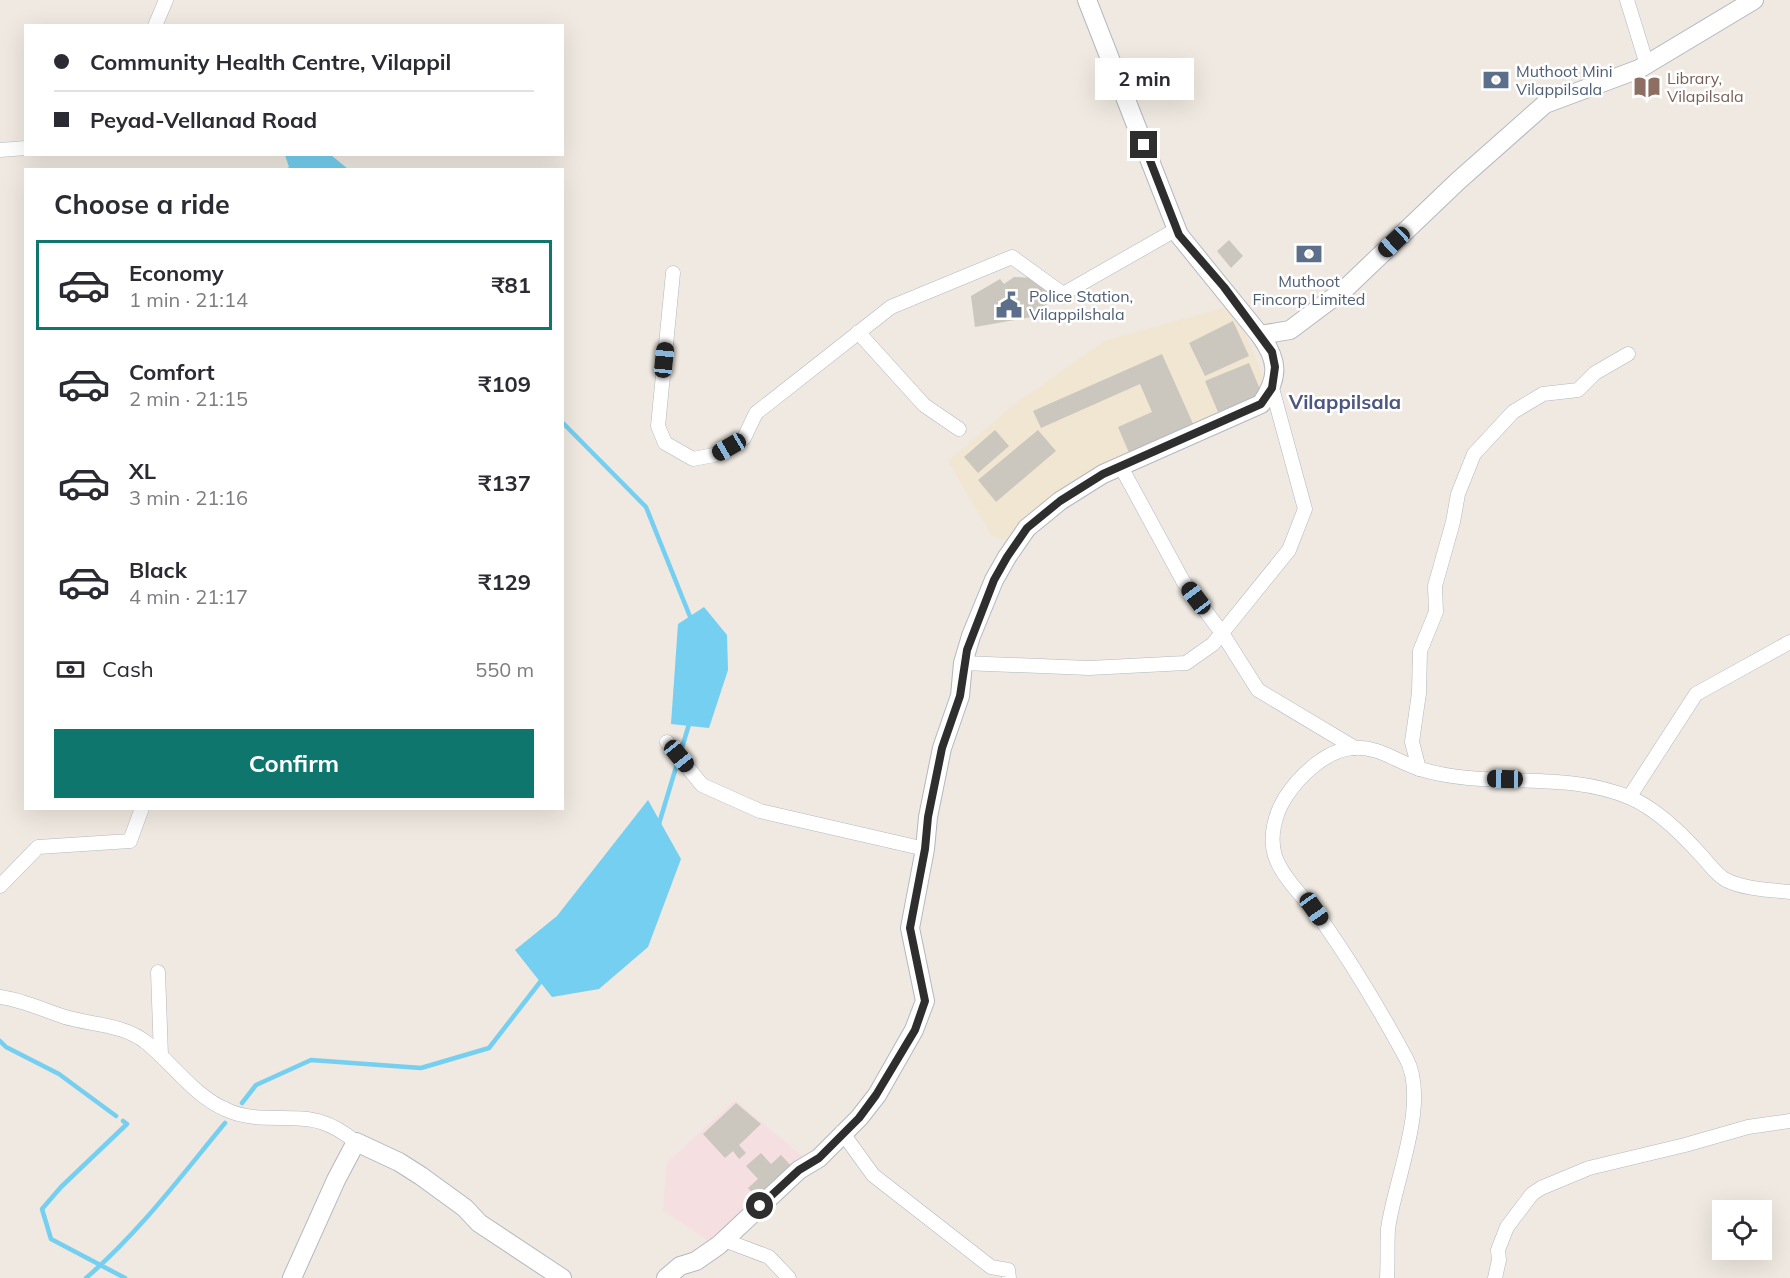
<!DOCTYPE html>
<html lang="en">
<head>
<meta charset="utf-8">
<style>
	:root { --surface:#fff; --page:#f7f7f7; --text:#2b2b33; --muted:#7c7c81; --line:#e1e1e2; --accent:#0f766e }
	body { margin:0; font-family:Mulish,sans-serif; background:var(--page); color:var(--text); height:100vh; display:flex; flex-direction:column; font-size:22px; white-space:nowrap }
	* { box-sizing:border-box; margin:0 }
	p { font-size:20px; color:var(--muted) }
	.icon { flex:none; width:33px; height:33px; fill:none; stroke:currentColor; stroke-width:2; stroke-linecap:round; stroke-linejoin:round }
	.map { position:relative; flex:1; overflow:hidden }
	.side { position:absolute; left:24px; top:168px; width:540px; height:642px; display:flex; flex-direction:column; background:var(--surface); border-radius:0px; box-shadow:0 6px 24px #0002 }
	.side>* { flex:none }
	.guide { position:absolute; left:24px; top:24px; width:540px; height:132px; border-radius:0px; box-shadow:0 6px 24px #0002; display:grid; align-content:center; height:132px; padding:0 30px; background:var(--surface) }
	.tools { position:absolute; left:1712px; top:1200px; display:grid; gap:12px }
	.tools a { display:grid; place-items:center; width:60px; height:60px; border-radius:0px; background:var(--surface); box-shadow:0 6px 24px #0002; font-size:30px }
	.end { position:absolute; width:27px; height:27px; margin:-14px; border:8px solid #2e2e2e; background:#fff; box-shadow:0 0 0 3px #fff }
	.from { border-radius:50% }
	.bubble { position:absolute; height:42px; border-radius:0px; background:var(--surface); box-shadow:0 6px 24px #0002; font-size:20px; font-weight:700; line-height:42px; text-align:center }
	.car { position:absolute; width:18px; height:36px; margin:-18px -9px; border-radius:8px; box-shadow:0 0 4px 2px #0007; background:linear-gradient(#222 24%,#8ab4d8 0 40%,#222 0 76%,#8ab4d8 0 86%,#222 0) }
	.guide b { display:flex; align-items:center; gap:21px; height:57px; font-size:22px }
	.guide b+b { border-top:2px solid var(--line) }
	.guide i { width:15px; height:15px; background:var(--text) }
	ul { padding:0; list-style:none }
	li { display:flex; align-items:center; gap:18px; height:90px; margin:0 12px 9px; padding:0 18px; border:3px solid transparent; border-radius:0px }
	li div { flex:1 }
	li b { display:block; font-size:22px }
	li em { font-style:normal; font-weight:700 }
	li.current { border-color:var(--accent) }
	li>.icon { width:54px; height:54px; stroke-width:1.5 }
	h2 { padding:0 30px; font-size:27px; line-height:72px }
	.pay { display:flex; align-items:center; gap:15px; height:66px; padding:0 30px; font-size:22px }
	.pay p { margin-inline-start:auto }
	.action { display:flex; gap:12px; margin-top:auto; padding:12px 30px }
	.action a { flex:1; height:69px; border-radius:0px; background:var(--accent); color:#fff; font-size:24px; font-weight:700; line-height:69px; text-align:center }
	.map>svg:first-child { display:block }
</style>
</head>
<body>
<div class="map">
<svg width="1790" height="1278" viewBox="0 0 1790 1278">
	<rect width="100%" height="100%" fill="#efe9e1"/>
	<polygon fill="#f0e6d1" points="1234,305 1267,387 1259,399 1124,458 1009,541 992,536 948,461 1011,407 1104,341"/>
	<polygon fill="#f5dfe0" points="735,1100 807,1160 714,1245 663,1210 667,1163"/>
	<g fill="#75cff0">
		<polygon points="285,155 331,155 348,169 286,169 289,167"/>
		<polygon points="704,607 727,635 728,670 709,728 671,724 678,624"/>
		<polygon points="648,800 681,859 648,947 599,989 552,997 515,950 557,916"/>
	</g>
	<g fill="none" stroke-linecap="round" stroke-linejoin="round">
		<g stroke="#75cff0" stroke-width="4.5">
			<polyline points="562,422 646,507 691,619"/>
			<polyline points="658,827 690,721"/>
			<polyline points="0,1041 6,1047 59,1074 116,1116"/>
			<polyline points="242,1103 256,1085 311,1060 421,1068 489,1048 544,977"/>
			<polyline points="123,1121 127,1124 61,1187 42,1209 51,1239 125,1278"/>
			<path d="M86,1278C138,1234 181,1176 225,1123"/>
		</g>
	</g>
	<g fill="#cbc7bf">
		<polygon points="1229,240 1243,256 1231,268 1217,251"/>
		<polygon points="1014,277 1034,278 1050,294 1043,315 975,327 971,296 1000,279 1004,284"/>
		<polygon points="1233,321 1249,356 1205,376 1189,343"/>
		<polygon points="1162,354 1194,426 1130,455 1118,427 1152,412 1140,384 1041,428 1033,411"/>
		<polygon points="1249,363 1262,394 1218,412 1205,381"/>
		<polygon points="995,430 1009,446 978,473 964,457"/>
		<polygon points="1038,430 1056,451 996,502 978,480"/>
		<polygon points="736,1103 761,1124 739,1145 746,1153 739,1159 733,1151 725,1158 703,1134"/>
		<polygon points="761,1153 771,1164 781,1155 795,1170 761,1202 748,1188 758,1179 746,1166"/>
	</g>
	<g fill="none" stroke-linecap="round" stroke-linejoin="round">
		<g stroke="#b4b7c1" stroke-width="15">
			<g id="street">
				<polyline points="1627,0 1647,65"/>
				<polyline points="155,26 166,0"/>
				<polyline points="0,150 26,148"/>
				<polyline points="673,273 658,426 665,443 693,459 714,455 744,438 756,413 891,307 1012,257 1063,294 1177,229"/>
				<polyline points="858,332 924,405 959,429"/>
				<polyline points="1120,465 1183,581 1222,633 1258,690 1355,748"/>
				<polyline points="963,663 1089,668 1186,663 1213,644 1289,550 1305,509 1272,388"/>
				<polyline points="667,742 702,785 760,811 925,849"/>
				<polyline points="1419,769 1412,742 1419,693 1420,651 1436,612 1435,586 1453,522 1458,494 1474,454 1513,412 1543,394 1578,390 1595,373 1628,354"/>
				<polyline points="1632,793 1696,694 1790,642"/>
				<polyline points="0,886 38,847 130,841 142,808"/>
				<polyline points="158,972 161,1056"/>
				<path d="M0,997C23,1000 43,1010 65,1017C92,1025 124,1024 147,1043C174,1065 194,1096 227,1110C257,1124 294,1113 321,1122C334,1126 346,1134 356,1142"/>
				<polyline points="842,1132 873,1175 991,1267 1008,1270 1009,1278"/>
				<polyline points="724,1240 769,1257 789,1278"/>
				<path d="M1387,1278C1388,1262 1387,1245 1388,1229C1394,1182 1430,1102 1406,1058C1381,1012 1353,965 1323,922C1308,901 1284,881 1275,856C1269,837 1275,814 1285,798C1299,776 1326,750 1353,748C1379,746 1397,762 1420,769C1489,790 1563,769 1631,798C1656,809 1680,832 1699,853C1707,861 1716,875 1726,880C1744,889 1770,890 1790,892"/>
				<polyline points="1495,1278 1499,1260 1498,1250 1507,1227 1532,1194 1541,1188 1589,1168 1685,1145 1748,1127 1790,1121"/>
			</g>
		</g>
		<g stroke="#b4b7c1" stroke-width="20">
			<g id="secondary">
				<polyline points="1087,0 1179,235 1260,335 1290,330 1346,288 1458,181 1545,104 1639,69 1754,0"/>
				<polyline points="292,1278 336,1180 356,1142 399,1162 421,1176 465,1208 479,1223 562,1278"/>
				<path d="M666,1278L680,1266L696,1261L719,1245L799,1170L819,1158L859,1118L877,1095L914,1030L925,1001L910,928L925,849L928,817L942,748L960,696L963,663L971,636L994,580L1007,557L1027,528L1060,501L1103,474L1261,404C1279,378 1279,361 1260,335"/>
			</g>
		</g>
		<use href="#street" stroke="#fff" stroke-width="14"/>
		<use href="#secondary" stroke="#fff" stroke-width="18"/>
	</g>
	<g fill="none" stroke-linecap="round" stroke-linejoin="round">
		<polyline stroke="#2e2e2e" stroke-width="8" points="760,1206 799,1170 819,1158 859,1118 876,1095 915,1030 925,1001 910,928 925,849 928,817 942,748 960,696 967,650 994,580 1007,557 1027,528 1060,501 1103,474 1261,404 1272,388 1275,367 1272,352 1224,287 1179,235 1144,145"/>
	</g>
	<defs>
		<g id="bank-bare" transform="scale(2.07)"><path d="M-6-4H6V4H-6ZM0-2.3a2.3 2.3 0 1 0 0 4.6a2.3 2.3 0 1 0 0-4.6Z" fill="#5c6f8a" stroke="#fff" stroke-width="2.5" paint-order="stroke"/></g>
		<g id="library-bare" transform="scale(2.07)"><path d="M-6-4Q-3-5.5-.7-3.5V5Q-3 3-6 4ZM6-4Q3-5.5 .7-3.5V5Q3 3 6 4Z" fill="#8d6e63" stroke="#fff" stroke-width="2.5" paint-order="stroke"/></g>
		<g id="civic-bare" transform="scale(2.07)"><path d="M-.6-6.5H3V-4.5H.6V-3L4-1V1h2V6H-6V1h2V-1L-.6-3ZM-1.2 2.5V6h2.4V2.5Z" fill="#5c6f8a" stroke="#fff" stroke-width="2.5" paint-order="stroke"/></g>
	</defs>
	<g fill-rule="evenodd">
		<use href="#bank-bare" x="1496" y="80"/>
		<use href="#library-bare" x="1647" y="87"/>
		<use href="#bank-bare" x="1309" y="254"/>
		<use href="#civic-bare" x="1009" y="305"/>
	</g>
	<g text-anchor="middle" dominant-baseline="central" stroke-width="5" stroke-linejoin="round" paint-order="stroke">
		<g font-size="16" fill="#4e5e75" stroke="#fff" text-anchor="start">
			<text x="1516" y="71">Muthoot Mini<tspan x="1516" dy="18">Vilappilsala</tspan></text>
			<text x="1309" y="281" text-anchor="middle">Muthoot<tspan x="1309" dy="18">Fincorp Limited</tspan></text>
			<text x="1029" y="296">Police Station,<tspan x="1029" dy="18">Vilappilshala</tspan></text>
		</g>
		<g font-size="16" fill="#785e54" stroke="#fff" text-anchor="start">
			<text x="1667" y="78">Library,<tspan x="1667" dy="18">Vilapilsala</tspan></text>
		</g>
		<g font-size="20" font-weight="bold" fill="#4d5680" stroke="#fff">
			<text x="1345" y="401">Vilappilsala</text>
		</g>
	</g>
</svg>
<div class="tools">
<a><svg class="icon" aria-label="locate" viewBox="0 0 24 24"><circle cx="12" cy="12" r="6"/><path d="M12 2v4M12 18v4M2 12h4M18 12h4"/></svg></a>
</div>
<i class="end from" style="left:760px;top:1206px"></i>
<i class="end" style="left:1144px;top:145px"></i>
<div class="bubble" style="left:1095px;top:58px;width:99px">2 min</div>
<i class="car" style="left:1394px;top:242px;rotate:227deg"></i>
<i class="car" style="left:664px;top:360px;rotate:6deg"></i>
<i class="car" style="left:729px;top:447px;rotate:240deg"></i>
<i class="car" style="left:1196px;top:598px;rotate:323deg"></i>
<i class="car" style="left:679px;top:756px;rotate:141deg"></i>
<i class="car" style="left:1505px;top:779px;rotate:271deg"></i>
<i class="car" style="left:1314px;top:909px;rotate:145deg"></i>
<div class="guide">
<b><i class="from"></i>Community Health Centre, Vilappil</b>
<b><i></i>Peyad-Vellanad Road</b>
</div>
<section class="side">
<h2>Choose a ride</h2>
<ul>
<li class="current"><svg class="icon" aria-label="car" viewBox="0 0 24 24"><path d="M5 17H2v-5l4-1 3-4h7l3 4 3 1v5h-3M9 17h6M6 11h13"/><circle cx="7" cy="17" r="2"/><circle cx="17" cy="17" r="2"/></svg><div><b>Economy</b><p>1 min · 21:14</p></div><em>₹81</em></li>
<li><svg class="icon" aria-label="car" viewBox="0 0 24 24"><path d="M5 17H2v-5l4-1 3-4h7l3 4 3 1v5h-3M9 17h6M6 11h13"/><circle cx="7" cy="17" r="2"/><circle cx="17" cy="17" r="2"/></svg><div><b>Comfort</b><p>2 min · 21:15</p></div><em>₹109</em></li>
<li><svg class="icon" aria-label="car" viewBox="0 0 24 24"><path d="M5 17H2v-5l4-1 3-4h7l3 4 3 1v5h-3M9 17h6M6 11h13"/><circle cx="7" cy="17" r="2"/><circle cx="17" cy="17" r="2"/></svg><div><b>XL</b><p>3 min · 21:16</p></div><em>₹137</em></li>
<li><svg class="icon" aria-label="car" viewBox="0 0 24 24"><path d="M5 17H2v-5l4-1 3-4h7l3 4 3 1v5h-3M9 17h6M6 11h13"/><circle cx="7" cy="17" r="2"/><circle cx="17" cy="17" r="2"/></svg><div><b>Black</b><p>4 min · 21:17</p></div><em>₹129</em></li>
</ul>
<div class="pay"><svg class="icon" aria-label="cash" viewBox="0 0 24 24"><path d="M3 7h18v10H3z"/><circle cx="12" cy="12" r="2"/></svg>Cash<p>550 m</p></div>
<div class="action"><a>Confirm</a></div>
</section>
</div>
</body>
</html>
